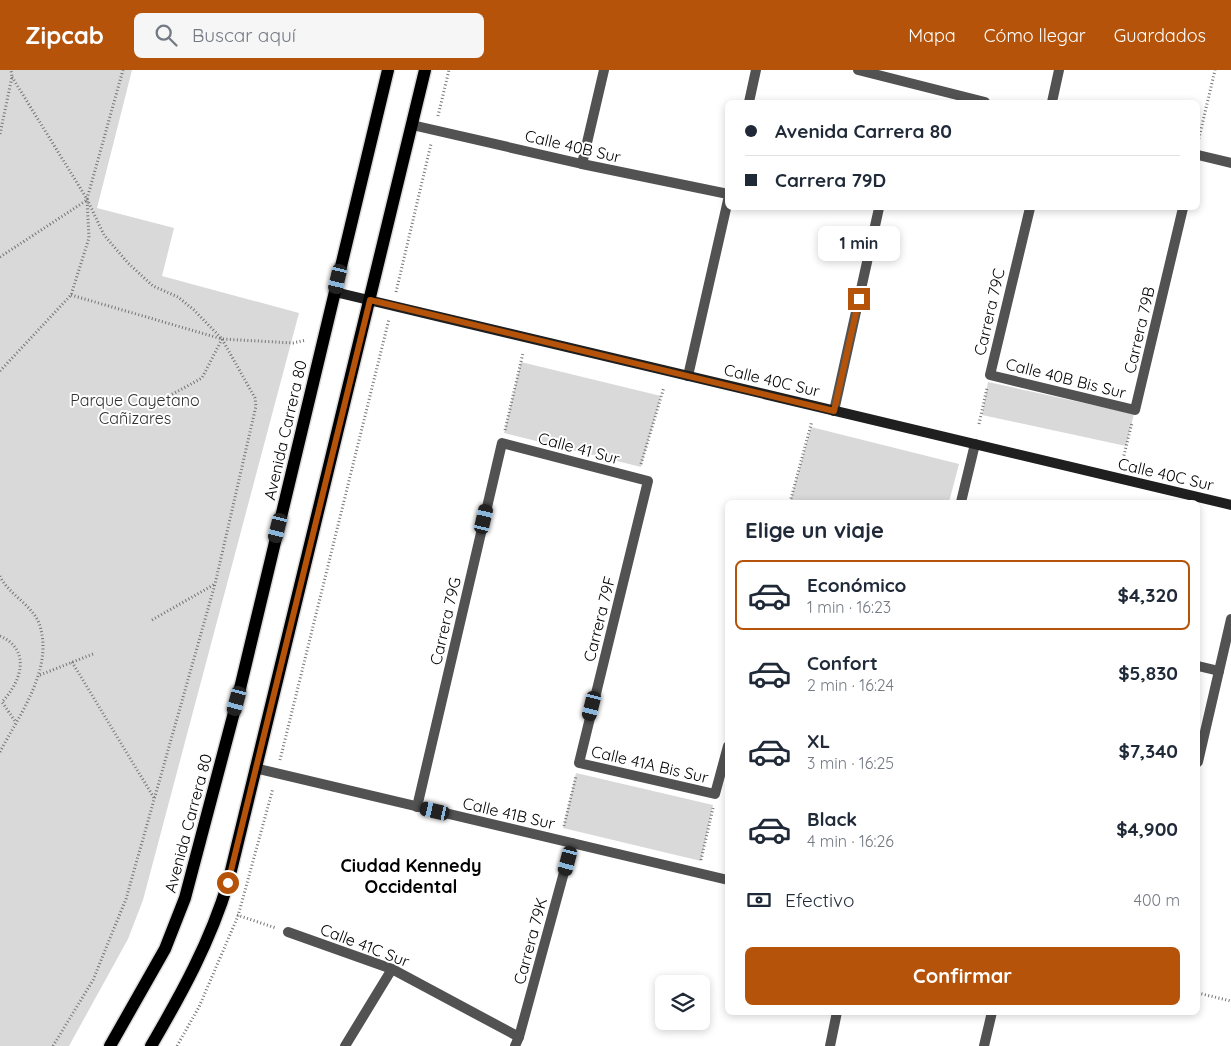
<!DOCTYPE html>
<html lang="es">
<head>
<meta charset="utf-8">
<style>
	:root { --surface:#fff; --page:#f6f6f7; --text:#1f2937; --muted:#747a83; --line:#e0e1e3; --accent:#b45309 }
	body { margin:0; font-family:Quicksand,sans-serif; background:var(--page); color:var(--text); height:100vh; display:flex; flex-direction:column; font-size:19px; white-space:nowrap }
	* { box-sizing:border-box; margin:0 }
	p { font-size:16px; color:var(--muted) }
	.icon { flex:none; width:28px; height:28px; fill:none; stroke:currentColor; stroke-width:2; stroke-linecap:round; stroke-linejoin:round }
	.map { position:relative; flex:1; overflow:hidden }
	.details { position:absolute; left:725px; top:430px; width:475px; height:515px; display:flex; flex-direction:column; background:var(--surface); border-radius:8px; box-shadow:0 2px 8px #0003 }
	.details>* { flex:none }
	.guide { position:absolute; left:725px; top:30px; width:475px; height:110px; border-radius:8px; box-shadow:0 2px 8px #0003; display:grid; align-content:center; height:110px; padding:0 20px; background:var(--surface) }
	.buttons { position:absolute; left:655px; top:905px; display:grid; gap:10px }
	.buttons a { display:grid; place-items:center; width:55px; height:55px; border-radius:8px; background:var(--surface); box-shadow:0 2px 8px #0003; font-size:25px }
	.end { position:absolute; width:22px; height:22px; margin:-11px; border:6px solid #b45309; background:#fff; box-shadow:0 0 0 2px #fff }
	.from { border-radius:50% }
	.bubble { position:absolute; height:35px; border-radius:8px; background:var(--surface); box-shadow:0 2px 8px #0003; font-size:16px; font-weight:700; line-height:35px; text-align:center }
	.car { position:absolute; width:15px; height:30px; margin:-15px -8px; border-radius:6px; box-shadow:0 0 4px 1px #0007; background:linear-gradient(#222 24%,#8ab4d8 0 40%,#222 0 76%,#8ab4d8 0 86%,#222 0) }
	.guide b { display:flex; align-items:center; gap:18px; height:48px; font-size:19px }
	.guide b+b { border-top:1px solid var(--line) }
	.guide i { width:12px; height:12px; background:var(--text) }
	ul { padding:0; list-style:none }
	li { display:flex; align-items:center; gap:15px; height:70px; margin:0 10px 8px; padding:0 10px; border:2px solid transparent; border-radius:8px }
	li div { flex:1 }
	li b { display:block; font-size:19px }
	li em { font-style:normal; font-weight:700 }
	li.selected { border-color:var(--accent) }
	li>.icon { width:45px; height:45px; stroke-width:1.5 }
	h2 { padding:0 20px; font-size:22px; line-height:60px }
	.pay { display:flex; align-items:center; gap:12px; height:55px; padding:0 20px; font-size:19px }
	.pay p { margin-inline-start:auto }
	.cta { display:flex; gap:10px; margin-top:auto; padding:10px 20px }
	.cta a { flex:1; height:58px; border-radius:8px; background:var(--accent); color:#fff; font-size:20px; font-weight:700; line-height:58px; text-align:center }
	header { display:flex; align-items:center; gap:30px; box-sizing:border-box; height:70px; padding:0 25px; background:var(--accent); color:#fff }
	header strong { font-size:24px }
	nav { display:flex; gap:28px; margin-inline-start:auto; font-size:18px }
	.search { width:350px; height:45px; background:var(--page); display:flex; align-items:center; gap:12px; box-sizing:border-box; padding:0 18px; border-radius:8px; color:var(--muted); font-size:19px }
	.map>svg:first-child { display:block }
</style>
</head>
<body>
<header>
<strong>Zipcab</strong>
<div class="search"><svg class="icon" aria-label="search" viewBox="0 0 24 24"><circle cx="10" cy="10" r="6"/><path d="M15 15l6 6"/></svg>Buscar aquí</div>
<nav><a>Mapa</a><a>Cómo llegar</a><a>Guardados</a></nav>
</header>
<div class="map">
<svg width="1231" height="976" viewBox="0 0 1231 976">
	<rect width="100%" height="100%" fill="#fff"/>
	<g fill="#d9d9d9">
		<polygon points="0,0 132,0 97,138 174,158 162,206 299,243 143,830 128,869 69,976 0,976"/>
		<polygon points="521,292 661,326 641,397 504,363"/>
		<polygon points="988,312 1134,344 1126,376 982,345"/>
		<polygon points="811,357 959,394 949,432 790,432"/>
		<polygon points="576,703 713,735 701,791 563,758"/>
	</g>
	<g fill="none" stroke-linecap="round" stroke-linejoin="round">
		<g stroke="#dbdbdb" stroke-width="15">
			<g id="primary">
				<polyline points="110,976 165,879 185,828 237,631 388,0"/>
				<path d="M151,976C182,923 210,872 228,813L425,0"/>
			</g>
		</g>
		<g stroke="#747474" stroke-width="3" stroke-dasharray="1 2.5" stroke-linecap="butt">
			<polyline points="12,7 87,129 104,165 128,193 153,216 178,227 194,240 222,269 293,273 306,270"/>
			<polyline points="438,46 449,0"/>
			<polyline points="0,64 12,7 11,0"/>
			<polyline points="1198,72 1215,0"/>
			<polyline points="0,187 87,130"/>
			<polyline points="396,222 431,74"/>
			<polyline points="0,301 71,225 89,168 87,129 123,0"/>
			<polyline points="169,326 202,308 222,269"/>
			<polyline points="979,354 987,318"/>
			<polyline points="505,360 523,283"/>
			<polyline points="1123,389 1132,353"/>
			<polyline points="641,394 664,317"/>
			<polyline points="790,432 812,351"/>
			<path d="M0,506C8,524 31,534 39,553C55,598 19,645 0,682"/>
			<polyline points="152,550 215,514"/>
			<path d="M0,566C32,580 21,612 2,632L15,651"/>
			<polyline points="72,592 154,728"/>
			<polyline points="40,605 93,584"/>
			<polyline points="280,690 389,249"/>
			<polyline points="564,756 576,706"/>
			<polyline points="701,790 713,738"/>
			<polyline points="237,845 276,858"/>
			<polyline points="1198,923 1231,931"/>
			<polyline points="53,976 93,910 126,829 215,514 256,336 255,328 222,269 71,225"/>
			<polyline points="177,976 199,937 238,846 273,718"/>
		</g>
		<g stroke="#525252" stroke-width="10">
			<polyline points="858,0 985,32"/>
			<polyline points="749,32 756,0"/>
			<polyline points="1052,32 1059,0"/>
			<polyline points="412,55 582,94 728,124"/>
			<polyline points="1198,85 1231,93"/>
			<polyline points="582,94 604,0"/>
			<polyline points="1030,138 990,305 1135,340 1183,138"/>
			<polyline points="688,306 728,130"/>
			<polyline points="834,341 879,138"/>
			<polyline points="961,432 975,374"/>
			<polyline points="1198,596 1219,601"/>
			<polyline points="1198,692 1231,549"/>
			<polyline points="255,698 728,810"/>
			<polyline points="417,737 502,373 648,411 579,693 715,724 728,676"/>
			<polyline points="288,862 392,899 519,967"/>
			<polyline points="345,976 392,899"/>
			<polyline points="515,976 519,967 572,773"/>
			<polyline points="830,976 837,942"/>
			<polyline points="984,976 992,942"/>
		</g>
		<polyline stroke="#1f1f1f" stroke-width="10" points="335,222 1231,435"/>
		<use href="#primary" stroke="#000" stroke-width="12"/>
	</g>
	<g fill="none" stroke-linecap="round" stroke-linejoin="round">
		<polyline stroke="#b45309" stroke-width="6" points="228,813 370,230 834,341 859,229"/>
	</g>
	<g text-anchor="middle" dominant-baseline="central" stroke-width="4" stroke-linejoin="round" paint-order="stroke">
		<g font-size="16" fill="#000" stroke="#fff">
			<text transform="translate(573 76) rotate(13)">Calle 40B Sur</text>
			<text transform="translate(989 242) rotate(-77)">Carrera 79C</text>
			<text transform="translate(1139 260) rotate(-77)">Carrera 79B</text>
			<text transform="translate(1066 308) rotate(14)">Calle 40B Bis Sur</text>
			<text transform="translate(772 310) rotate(13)">Calle 40C Sur</text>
			<text transform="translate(285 360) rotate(-77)">Avenida Carrera 80</text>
			<text transform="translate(579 378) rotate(15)">Calle 41 Sur</text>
			<text transform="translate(1166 404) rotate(13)">Calle 40C Sur</text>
			<text transform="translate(599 549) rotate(-76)">Carrera 79F</text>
			<text transform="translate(445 551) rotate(-77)">Carrera 79G</text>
			<text transform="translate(650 694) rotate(13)">Calle 41A Bis Sur</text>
			<text transform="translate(509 743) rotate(13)">Calle 41B Sur</text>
			<text transform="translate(188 753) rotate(-75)">Avenida Carrera 80</text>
			<text transform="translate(530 871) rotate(-75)">Carrera 79K</text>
			<text transform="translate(365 875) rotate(21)">Calle 41C Sur</text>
		</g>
		<g font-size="16" fill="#303030" stroke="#fff">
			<text x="135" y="330">Parque Cayetano<tspan x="135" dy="18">Cañizares</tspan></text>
		</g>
		<g font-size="18" font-weight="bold" fill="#000" stroke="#fff">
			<text x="411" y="795">Ciudad Kennedy<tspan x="411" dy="21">Occidental</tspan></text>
		</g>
	</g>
</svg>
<div class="buttons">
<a><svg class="icon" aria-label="layers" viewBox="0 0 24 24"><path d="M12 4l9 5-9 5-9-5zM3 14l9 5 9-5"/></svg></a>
</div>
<i class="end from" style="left:228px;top:813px"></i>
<i class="end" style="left:859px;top:229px"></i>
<div class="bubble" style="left:818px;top:156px;width:82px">1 min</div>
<i class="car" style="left:338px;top:209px;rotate:193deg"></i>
<i class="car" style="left:484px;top:449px;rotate:13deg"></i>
<i class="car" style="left:278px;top:458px;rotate:194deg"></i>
<i class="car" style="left:237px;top:631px;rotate:195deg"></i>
<i class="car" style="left:592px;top:636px;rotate:194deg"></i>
<i class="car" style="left:435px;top:741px;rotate:283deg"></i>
<i class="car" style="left:568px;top:791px;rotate:195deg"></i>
<div class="guide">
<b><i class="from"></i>Avenida Carrera 80</b>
<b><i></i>Carrera 79D</b>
</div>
<section class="details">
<h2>Elige un viaje</h2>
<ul>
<li class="selected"><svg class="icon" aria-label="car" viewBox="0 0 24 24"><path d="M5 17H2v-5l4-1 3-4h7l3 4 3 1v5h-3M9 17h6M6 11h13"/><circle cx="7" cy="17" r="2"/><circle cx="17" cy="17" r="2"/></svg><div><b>Económico</b><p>1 min · 16:23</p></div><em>$4,320</em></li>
<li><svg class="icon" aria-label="car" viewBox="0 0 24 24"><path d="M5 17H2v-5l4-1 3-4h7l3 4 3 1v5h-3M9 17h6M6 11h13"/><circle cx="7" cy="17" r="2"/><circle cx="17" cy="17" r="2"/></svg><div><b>Confort</b><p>2 min · 16:24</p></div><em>$5,830</em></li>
<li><svg class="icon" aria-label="car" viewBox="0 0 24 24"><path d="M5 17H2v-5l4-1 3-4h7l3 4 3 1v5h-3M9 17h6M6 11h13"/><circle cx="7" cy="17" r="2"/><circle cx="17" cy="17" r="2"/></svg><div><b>XL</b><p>3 min · 16:25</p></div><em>$7,340</em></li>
<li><svg class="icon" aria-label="car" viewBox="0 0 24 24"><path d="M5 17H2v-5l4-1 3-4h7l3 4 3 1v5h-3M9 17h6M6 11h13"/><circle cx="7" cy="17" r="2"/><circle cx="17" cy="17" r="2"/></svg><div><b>Black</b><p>4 min · 16:26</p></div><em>$4,900</em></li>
</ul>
<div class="pay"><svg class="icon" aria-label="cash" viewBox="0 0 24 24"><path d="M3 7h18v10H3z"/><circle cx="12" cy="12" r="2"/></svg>Efectivo<p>400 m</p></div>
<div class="cta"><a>Confirmar</a></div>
</section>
</div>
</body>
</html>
